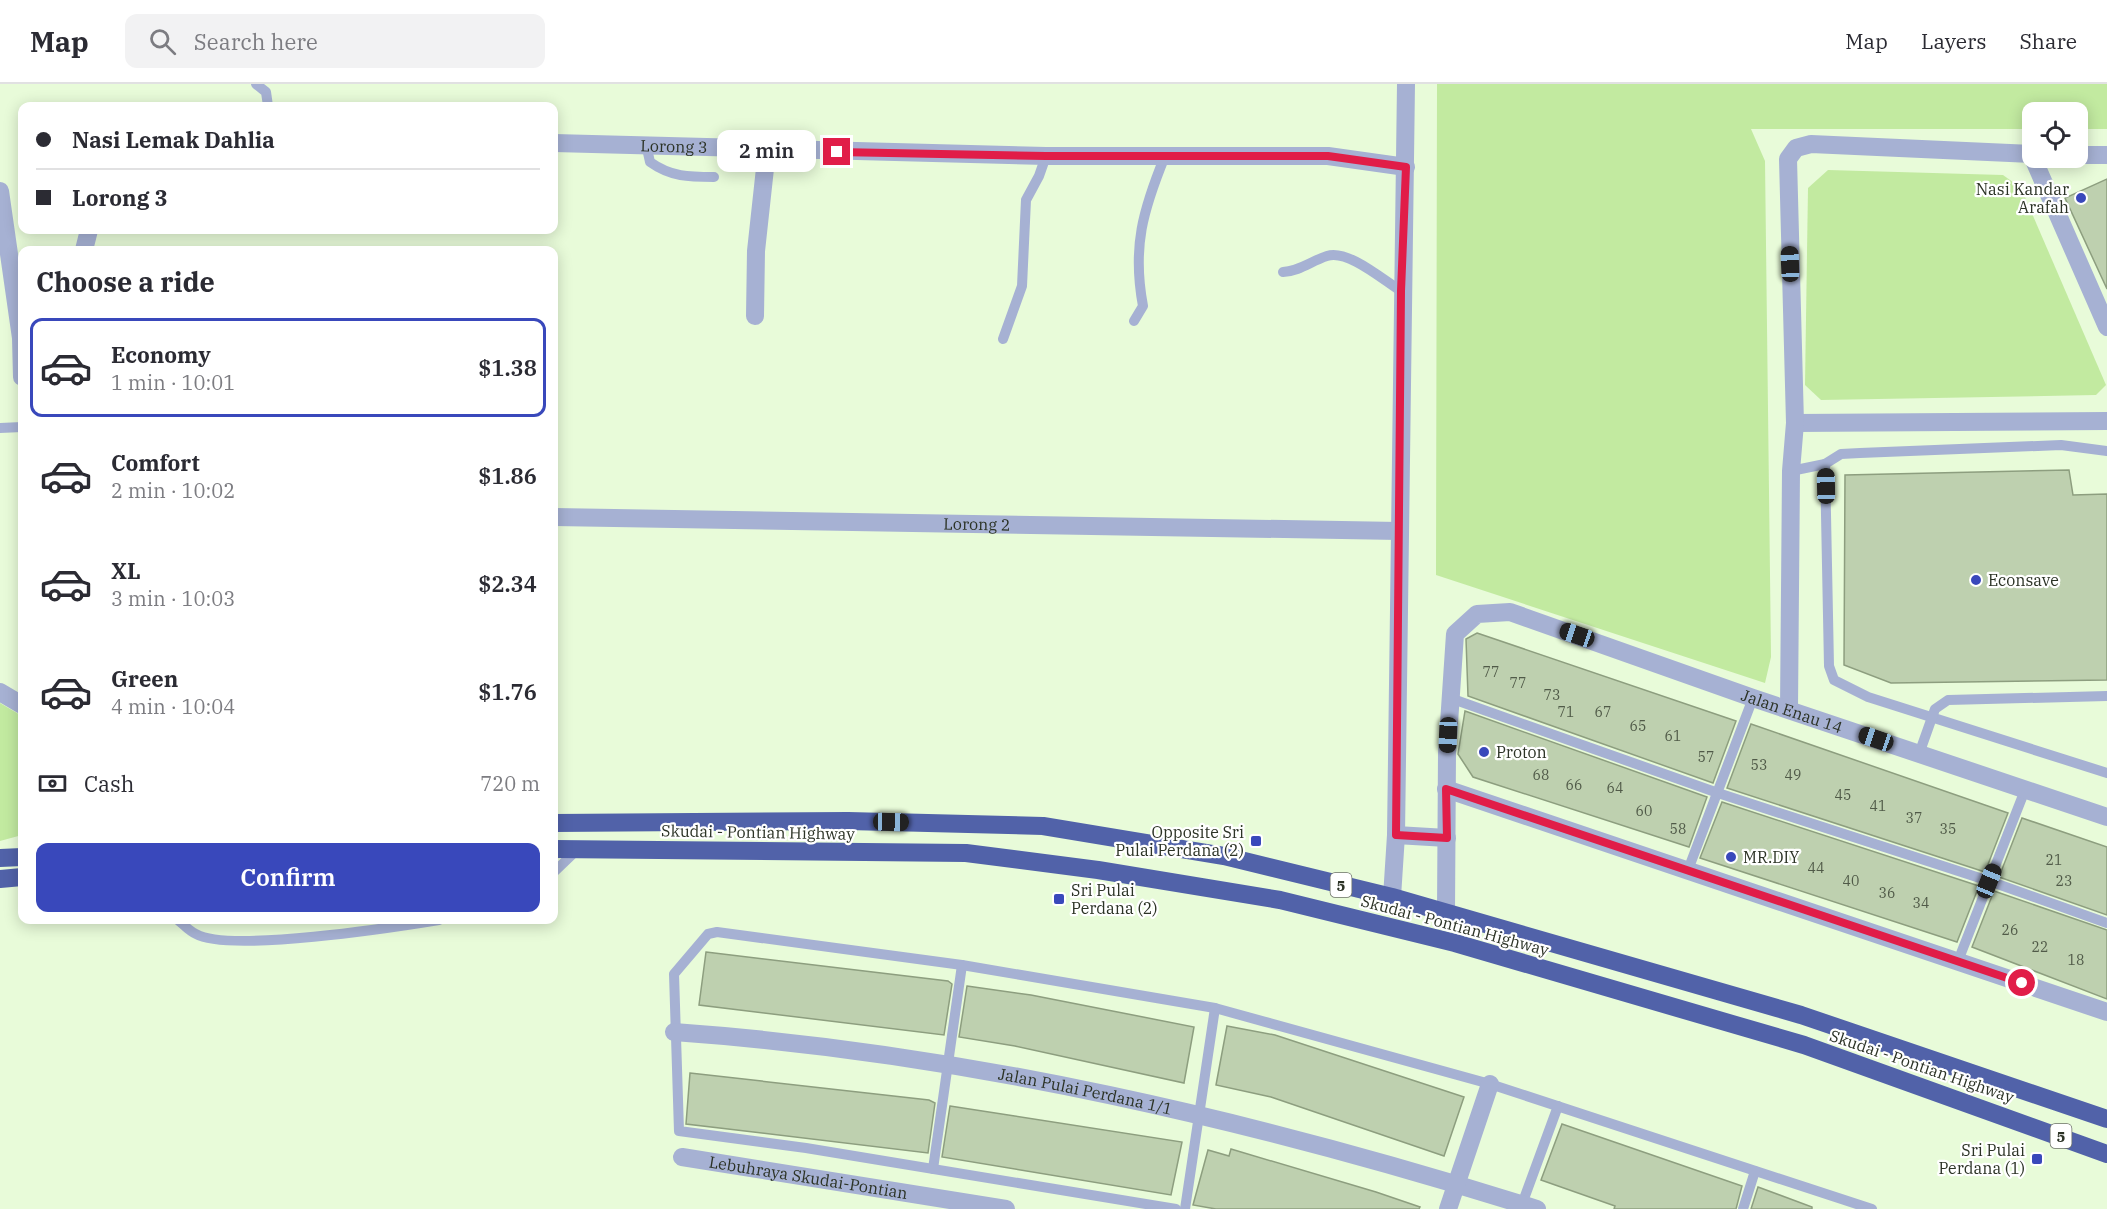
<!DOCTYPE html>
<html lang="en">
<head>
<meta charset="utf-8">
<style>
	:root { --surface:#fff; --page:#f2f2f3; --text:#2b2b33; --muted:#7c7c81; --line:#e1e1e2; --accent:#3948bb }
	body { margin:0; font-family:"IBM Plex Serif",serif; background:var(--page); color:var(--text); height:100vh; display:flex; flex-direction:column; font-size:22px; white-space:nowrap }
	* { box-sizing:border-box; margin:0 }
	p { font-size:20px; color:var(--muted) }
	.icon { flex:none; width:33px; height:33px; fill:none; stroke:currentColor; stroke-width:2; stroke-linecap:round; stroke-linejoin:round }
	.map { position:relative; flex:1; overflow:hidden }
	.drawer { position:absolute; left:18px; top:162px; width:540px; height:678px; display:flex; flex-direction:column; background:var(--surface); border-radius:12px; box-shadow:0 3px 15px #0003 }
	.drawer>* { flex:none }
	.banner { position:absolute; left:18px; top:18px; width:540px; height:132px; border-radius:12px; box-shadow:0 3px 15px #0003; display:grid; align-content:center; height:132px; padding:0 18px; background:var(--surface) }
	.controls { position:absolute; left:2022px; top:18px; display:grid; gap:12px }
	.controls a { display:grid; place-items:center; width:66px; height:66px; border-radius:12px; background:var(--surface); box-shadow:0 3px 15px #0003; font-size:30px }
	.end { position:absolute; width:27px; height:27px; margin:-14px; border:8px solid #e11d48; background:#fff; box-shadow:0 0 0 3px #fff }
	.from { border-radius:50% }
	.bubble { position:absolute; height:42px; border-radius:12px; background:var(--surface); box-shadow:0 3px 15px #0003; font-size:20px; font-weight:600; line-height:42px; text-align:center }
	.car { position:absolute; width:18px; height:36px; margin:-18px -9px; border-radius:8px; box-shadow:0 0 4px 2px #0007; background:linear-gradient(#222 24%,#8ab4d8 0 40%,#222 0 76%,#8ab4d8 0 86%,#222 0) }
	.banner b { display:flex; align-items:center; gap:21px; height:57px; font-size:22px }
	.banner b+b { border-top:2px solid var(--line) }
	.banner i { width:15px; height:15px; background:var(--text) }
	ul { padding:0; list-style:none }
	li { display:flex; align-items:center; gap:18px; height:99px; margin:0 12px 9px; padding:0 6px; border:3px solid transparent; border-radius:12px }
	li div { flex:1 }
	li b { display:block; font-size:22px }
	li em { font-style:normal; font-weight:600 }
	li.active { border-color:var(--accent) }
	li>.icon { width:54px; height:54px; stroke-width:1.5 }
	h2 { padding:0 18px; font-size:27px; line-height:72px }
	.pay { display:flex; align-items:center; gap:15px; height:66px; padding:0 18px; font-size:22px }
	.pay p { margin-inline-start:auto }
	.action { display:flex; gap:12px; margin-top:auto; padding:12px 18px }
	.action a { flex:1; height:69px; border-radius:12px; background:var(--accent); color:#fff; font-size:24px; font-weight:600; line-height:69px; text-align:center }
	header { display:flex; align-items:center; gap:36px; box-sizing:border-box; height:84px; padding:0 30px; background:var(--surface); border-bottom:2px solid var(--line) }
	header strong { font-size:28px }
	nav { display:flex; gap:33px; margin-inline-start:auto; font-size:21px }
	.search { width:420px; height:54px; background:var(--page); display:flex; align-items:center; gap:15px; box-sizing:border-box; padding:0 21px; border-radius:12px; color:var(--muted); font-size:22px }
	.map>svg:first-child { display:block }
</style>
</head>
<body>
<header>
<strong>Map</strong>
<div class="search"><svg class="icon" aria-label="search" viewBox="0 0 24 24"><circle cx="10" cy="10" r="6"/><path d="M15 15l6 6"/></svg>Search here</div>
<nav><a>Map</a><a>Layers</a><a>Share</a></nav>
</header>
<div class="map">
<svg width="2107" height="1125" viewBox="0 0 2107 1125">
	<rect width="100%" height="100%" fill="#e8fbd9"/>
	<g fill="#c2eaa0">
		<polygon points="1437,0 2107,0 2107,45 2078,45 2078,28 2032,28 2032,45 1751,45 1765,77 1771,573 1765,599 1436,491"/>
		<polygon points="1828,86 2003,91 2021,104 2106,301 2096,311 1821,316 1805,301 1808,104"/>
		<polygon points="0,619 22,632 22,751 0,757"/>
	</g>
	<g fill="#bed0af" stroke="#8d9e7f" stroke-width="1.5">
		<polygon points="2107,95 2107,205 2065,114"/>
		<polygon points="2069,386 2073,411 2107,410 2107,596 1891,599 1844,581 1845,391"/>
		<polygon points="1477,549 1736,637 1713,699 1468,612 1466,555"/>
		<polygon points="1465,627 1707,713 1689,763 1473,693 1458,670"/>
		<polygon points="1751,640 2008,729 1985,788 1727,704"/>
		<polygon points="1722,718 1979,802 1957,858 1700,774"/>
		<polygon points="2022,734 2107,763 2107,831 1999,793"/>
		<polygon points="1994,807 2107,846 2107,915 1972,863"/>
		<polygon points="706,868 948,897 952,900 944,951 699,921"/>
		<polygon points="967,902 1031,911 1194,943 1184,999 1015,962 959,953"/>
		<polygon points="1227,942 1275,951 1464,1013 1444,1072 1271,1013 1216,1001"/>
		<polygon points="690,989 929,1016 935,1019 928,1069 686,1040"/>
		<polygon points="950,1022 1182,1058 1171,1111 942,1073"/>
		<polygon points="1562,1040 1742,1102 1736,1125 1614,1125 1615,1122 1541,1096"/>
		<polygon points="1231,1065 1376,1108 1420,1123 1419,1125 1216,1125 1193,1121 1208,1066 1229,1072"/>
		<polygon points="1758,1103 1812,1123 1812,1125 1751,1125"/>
	</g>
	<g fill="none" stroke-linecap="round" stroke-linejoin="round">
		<g stroke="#a6b1d3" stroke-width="10">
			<polyline points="256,0 266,8 268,22"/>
			<path d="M646,60L650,78C671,93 689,93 714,93"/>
			<path d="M1283,188C1300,187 1311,177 1327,172C1348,165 1383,196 1401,207"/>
			<path d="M1134,237L1143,222C1132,163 1143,126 1165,72"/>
			<polyline points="1003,255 1022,202 1026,116 1039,92 1046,72"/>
			<polyline points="0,344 22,343"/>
			<polyline points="2107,367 2061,361 1860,369 1841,370 1825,380 1829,582 1834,596 1868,613 2107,689"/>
			<polyline points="1791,387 1825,380"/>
			<polyline points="1450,614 1718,709 1989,797 2107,839"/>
			<polyline points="1919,670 1935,625 1948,616 2107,612"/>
			<polyline points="1688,786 1753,614"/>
			<polyline points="554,788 577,766"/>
			<path d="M178,836C183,840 189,847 196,850C229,869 396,843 439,836"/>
			<polyline points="1958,877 2025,706"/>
			<polyline points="933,1085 962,881"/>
			<polyline points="1521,1123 1558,1022"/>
			<polyline points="1176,1125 806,1064 679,1047 674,890 708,850 717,848 962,881 1215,924 1490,1000 1872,1125"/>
			<polyline points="1185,1125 1215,924"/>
			<polyline points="1743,1125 1755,1087"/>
		</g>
		<g stroke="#a6b1d3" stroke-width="18">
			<path id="s1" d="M554,59L1046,72H1328L1406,83"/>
			<polyline points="2078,71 2107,71"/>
			<polyline points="2033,74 2107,243"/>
			<polyline points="0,107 21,254 22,293"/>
			<polyline points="84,166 89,146"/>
			<polyline points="755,232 756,167 767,66"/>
			<polyline points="1795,339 2107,337"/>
			<path id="s2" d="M554,433L1399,447"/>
			<polyline points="0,608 22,621"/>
			<polyline points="1789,625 1791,387 1795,339 1788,75 1796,64 1811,60 2032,70"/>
			<polyline points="1446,705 2107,928"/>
			<polyline points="1396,751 1447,754"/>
			<polyline points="1392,813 1396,751 1406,0"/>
			<path id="s3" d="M1446,828L1447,669L1455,550L1477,530L1510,528L1753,614L2107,733"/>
			<path id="s4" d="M674,948C968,969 1257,1037 1537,1125"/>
			<path id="s5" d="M682,1073L1006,1125"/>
			<polyline points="1448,1125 1490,1000"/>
		</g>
		<g stroke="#5162a9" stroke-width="18">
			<polyline points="554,739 848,737 1043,742 1224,772 1392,813 1801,931 2107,1035"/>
			<polyline points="554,765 966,769 1098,786 1280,816 1455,859 1804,961 2107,1070"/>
			<polyline points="0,774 22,773"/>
			<polyline points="0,795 22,793"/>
		</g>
	</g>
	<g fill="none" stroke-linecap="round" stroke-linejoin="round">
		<polyline stroke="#e11d48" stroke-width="8" points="837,68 1046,72 1328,72 1406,83 1401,207 1396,751 1447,754 1446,705 2022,899"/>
	</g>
	<g fill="#3948bb" stroke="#fff" stroke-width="2">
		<circle cx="2081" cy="114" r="6"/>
		<circle cx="1976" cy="496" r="6"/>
		<circle cx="1484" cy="668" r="6"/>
		<rect x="1250" y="751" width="12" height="12" rx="3"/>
		<circle cx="1731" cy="773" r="6"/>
		<rect x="1053" y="809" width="12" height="12" rx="3"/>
		<rect x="2031" y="1069" width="12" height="12" rx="3"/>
	</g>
	<g text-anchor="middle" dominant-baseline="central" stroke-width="4.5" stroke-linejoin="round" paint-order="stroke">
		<g font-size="14" fill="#505a48">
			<text x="1491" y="588">77</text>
			<text x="1518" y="599">77</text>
			<text x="1552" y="611">73</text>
			<text x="1566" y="628">71</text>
			<text x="1603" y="628">67</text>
			<text x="1638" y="642">65</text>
			<text x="1673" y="652">61</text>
			<text x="1706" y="673">57</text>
			<text x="1759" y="681">53</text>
			<text x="1541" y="691">68</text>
			<text x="1793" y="691">49</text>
			<text x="1574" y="701">66</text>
			<text x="1615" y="704">64</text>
			<text x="1843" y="711">45</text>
			<text x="1878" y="722">41</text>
			<text x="1644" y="727">60</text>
			<text x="1914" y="734">37</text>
			<text x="1678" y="745">58</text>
			<text x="1948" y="745">35</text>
			<text x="2054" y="776">21</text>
			<text x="1816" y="784">44</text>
			<text x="1851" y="797">40</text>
			<text x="2064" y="797">23</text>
			<text x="1887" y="809">36</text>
			<text x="1921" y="819">34</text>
			<text x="2010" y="846">26</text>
			<text x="2040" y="863">22</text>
			<text x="2076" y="876">18</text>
		</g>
		<g fill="#fff" stroke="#6b7067" stroke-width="1.5">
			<rect x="1330.5" y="789" width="21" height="24" rx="4.5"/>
			<rect x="2050.5" y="1040" width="21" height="24" rx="4.5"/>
		</g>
		<g font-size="15" font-weight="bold" fill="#2c3326">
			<text x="1341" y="801">5</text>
			<text x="2061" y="1052">5</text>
		</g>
		<g font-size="16" fill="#2c3326" stroke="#fff">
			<text stroke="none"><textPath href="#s1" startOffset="120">Lorong 3</textPath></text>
			<text stroke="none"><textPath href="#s2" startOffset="423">Lorong 2</textPath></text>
			<text stroke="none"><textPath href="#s3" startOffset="640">Jalan Enau 14</textPath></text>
			<text transform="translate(758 748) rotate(1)">Skudai - Pontian Highway</text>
			<text transform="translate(1455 841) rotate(15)">Skudai - Pontian Highway</text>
			<text transform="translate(1922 982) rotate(19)">Skudai - Pontian Highway</text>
			<text stroke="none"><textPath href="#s4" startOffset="416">Jalan Pulai Perdana 1/1</textPath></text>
			<text stroke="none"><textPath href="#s5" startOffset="128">Lebuhraya Skudai-Pontian</textPath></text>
		</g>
		<g font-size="16" fill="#2c3326" stroke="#fff" text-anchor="start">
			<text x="2069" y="105" text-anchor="end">Nasi Kandar<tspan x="2069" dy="18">Arafah</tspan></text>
			<text x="1988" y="496">Econsave</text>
			<text x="1496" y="668">Proton</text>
			<text x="1244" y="748" text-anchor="end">Opposite Sri<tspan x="1244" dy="18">Pulai Perdana (2)</tspan></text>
			<text x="1743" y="773">MR.DIY</text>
			<text x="1071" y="806">Sri Pulai<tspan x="1071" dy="18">Perdana (2)</tspan></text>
			<text x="2025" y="1066" text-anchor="end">Sri Pulai<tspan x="2025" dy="18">Perdana (1)</tspan></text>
		</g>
	</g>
</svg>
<div class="controls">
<a><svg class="icon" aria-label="locate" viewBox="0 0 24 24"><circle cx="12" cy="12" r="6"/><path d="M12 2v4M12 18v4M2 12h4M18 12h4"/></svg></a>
</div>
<i class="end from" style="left:2022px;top:899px"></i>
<i class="end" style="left:837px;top:68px"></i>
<div class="bubble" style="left:717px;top:46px;width:99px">2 min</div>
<i class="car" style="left:1790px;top:180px;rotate:358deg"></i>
<i class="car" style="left:1826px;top:402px;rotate:359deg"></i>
<i class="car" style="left:1577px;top:551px;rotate:289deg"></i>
<i class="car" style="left:1448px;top:651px;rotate:182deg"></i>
<i class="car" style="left:1876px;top:655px;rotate:289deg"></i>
<i class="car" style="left:891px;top:738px;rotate:91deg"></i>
<i class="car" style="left:1989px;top:797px;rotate:22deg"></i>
<div class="banner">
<b><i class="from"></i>Nasi Lemak Dahlia</b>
<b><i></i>Lorong 3</b>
</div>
<section class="drawer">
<h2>Choose a ride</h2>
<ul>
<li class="active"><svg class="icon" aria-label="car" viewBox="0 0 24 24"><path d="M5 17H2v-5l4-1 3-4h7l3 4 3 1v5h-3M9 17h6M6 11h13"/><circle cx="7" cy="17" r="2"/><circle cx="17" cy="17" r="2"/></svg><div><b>Economy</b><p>1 min · 10:01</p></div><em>$1.38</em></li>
<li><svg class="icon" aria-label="car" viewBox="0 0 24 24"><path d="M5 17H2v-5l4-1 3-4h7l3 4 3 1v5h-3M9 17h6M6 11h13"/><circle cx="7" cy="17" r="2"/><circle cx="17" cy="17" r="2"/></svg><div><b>Comfort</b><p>2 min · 10:02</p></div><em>$1.86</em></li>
<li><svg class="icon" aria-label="car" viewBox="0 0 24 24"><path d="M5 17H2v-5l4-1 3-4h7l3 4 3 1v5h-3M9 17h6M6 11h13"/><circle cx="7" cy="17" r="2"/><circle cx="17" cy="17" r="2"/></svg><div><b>XL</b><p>3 min · 10:03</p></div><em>$2.34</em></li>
<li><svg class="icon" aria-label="car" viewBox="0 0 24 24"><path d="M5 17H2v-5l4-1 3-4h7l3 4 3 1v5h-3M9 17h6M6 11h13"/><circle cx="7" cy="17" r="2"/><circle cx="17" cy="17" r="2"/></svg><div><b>Green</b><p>4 min · 10:04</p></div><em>$1.76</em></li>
</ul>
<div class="pay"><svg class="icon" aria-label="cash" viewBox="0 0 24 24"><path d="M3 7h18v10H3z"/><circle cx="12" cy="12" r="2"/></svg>Cash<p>720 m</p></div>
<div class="action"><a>Confirm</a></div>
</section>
</div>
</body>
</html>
